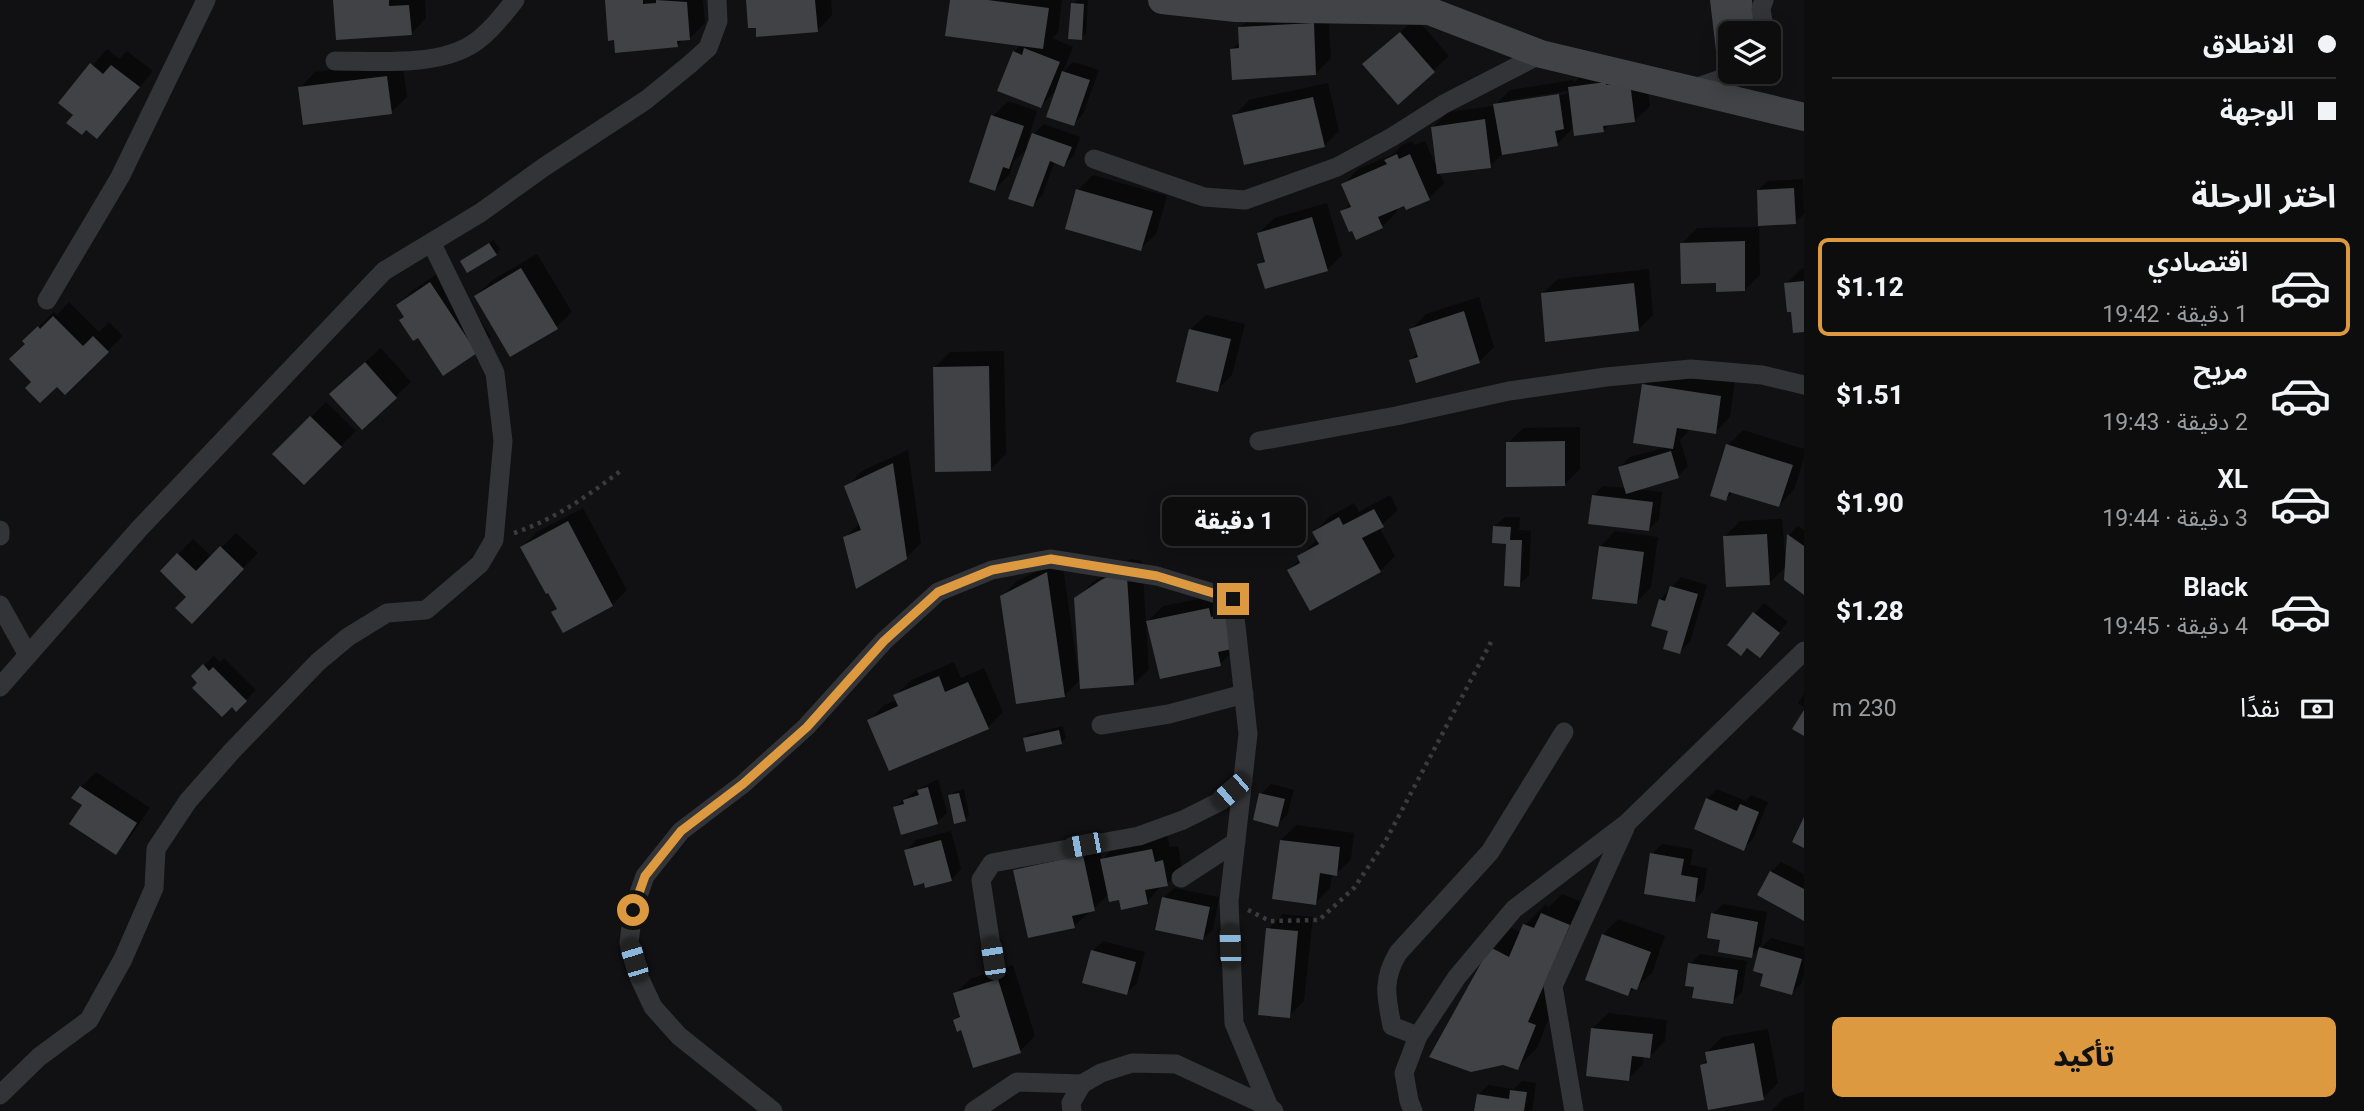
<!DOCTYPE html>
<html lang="ar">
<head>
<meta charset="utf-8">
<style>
	:root { --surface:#0d0d0e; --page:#1b1b1c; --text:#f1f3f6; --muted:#9a9c9e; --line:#2d2d2e; --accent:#dd993f }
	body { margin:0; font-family:Roboto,"Noto Sans Arabic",sans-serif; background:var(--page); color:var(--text); direction:rtl; height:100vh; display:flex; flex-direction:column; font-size:26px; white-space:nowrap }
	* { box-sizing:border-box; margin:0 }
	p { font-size:23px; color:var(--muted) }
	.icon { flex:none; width:38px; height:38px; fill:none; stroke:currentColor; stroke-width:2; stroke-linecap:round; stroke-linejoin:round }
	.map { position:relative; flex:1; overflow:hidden; direction:ltr }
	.panel { display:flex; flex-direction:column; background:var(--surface); width:560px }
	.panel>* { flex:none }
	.guide { display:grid; align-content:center; height:154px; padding:0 28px; background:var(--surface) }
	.controls { position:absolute; left:1718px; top:21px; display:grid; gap:14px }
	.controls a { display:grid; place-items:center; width:63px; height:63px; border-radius:10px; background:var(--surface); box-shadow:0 4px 18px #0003,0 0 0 2px var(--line); font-size:35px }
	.end { position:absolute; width:32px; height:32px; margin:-16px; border:9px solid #dd993f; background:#111; box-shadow:0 0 0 4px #111 }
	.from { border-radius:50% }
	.bubble { position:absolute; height:49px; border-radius:10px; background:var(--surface); box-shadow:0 4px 18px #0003,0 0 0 2px var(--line); font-size:23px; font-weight:800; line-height:49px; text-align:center; direction:rtl }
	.car { position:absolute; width:21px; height:42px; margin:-21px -10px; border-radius:9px; box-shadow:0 0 5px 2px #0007; background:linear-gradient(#222 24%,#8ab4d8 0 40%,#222 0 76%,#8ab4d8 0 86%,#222 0) }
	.guide b { display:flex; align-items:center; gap:24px; height:66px; font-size:26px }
	.guide b+b { border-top:2px solid var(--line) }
	.guide i { width:18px; height:18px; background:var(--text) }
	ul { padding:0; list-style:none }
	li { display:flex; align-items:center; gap:21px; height:98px; margin:0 14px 10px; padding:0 14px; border:4px solid transparent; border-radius:10px }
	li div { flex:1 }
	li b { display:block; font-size:26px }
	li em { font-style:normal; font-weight:800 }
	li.current { border-color:var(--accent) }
	li>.icon { width:63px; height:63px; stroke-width:1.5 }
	h2 { padding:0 28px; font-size:32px; line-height:84px }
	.pay { display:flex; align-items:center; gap:18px; height:77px; padding:0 28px; font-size:26px }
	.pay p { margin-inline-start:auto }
	.button { display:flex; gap:14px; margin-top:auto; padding:14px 28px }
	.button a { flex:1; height:80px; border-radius:10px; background:var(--accent); color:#111; font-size:28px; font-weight:800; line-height:80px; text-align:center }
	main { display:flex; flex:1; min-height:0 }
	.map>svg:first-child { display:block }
</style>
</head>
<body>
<main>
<section class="panel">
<div class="guide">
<b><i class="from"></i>الانطلاق</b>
<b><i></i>الوجهة</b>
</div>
<h2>اختر الرحلة</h2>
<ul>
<li class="current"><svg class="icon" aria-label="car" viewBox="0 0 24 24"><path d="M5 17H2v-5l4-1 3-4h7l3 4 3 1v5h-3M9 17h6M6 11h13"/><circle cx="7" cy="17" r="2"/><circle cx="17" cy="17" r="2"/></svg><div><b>اقتصادي</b><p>1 دقيقة · 19:42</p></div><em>$1.12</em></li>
<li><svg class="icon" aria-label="car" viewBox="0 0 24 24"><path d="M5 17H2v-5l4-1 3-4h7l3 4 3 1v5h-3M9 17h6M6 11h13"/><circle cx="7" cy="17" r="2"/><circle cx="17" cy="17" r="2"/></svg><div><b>مريح</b><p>2 دقيقة · 19:43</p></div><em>$1.51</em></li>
<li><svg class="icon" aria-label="car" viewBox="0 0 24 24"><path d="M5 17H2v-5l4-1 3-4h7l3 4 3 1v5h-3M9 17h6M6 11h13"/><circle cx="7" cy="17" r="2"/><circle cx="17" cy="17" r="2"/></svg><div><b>XL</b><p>3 دقيقة · 19:44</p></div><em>$1.90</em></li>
<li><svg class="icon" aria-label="car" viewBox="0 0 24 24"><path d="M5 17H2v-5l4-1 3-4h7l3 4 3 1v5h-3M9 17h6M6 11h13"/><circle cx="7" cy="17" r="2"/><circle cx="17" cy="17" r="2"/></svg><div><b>Black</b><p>4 دقيقة · 19:45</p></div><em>$1.28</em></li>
</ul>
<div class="pay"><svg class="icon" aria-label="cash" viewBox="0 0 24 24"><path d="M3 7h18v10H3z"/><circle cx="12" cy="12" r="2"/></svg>نقدًا<p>230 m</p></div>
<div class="button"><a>تأكيد</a></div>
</section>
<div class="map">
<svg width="1804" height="1111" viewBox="0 0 1804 1111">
	<rect width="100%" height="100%" fill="#111113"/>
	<g fill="#0007" fill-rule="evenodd">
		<polygon points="335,0 425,0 426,18 411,34"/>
		<polygon points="606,0 703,0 705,23 690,38 684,38 677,46"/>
		<polygon points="748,0 831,0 832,15 817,31"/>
		<polygon points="952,0 1062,0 1058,32 1052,38 1073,47 1063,72 1073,62 1099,70 1083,114 1073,124 1058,89 1040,106 1014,52 1022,44"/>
		<polygon points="1077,0 1088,0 1086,33 1081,38 1073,4"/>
		<polygon points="1328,9 1331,58 1315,74 1232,49 1241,41 1240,28 1255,13"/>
		<polygon points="1416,18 1449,56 1398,103 1365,64"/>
		<polygon points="107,49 119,59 127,51 153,71 97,137 61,103"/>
		<polygon points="402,61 407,97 391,112 300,88 315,72"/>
		<path d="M1645,68L1650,106L1634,121L1610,124L1603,131L1574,117L1571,121L1572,129L1557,144L1504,152L1490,166L1439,172L1444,183L1429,198L1396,208L1397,212L1382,227L1357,237L1342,212L1351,203L1343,185L1358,169L1392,155L1402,145L1412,141L1414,145L1425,141L1437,168L1433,127L1448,112L1494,106L1510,90L1573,80L1574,83L1585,72ZM1567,91L1568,94L1510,103V100Z"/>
		<polygon points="1328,83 1339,131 1324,146 1234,116 1249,100"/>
		<polygon points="1008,101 1037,111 1026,146 1029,147 1013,162 1010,174 995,189 993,116"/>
		<polygon points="1044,124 1080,137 1074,155 1064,165 1055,161 1042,196 1032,205 1034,134"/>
		<polygon points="1093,175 1167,196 1156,234 1140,249 1078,190"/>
		<polygon points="1803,179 1804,214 1795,223 1758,190 1768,181"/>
		<polygon points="1327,203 1342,255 1327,270 1259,265 1266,258 1259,233 1274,218"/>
		<polygon points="1759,227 1760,275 1745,290 1717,282 1682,243 1697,228"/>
		<polygon points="494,240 500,249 496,254 466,257"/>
		<polygon points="537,254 572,312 556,327 476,296 491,281"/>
		<polygon points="446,268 491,337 476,352 405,316 398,305 413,290"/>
		<polygon points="1804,268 1804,330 1792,310 1786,284 1801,269"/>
		<polygon points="1649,269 1653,315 1638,330 1542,294 1558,279"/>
		<polygon points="1479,297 1494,347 1479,362 1411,360 1418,353 1411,330 1426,314"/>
		<polygon points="69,302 99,332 109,322 123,336 65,393 57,384 34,382 27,344 24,341 54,312 57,315"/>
		<polygon points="1206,315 1245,324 1232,375 1217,390 1190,330"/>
		<polygon points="381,348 411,382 362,428 346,379"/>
		<polygon points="1004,351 1006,454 991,469 935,367 950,352"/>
		<polygon points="1659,370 1735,381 1730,417 1715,432 1689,428 1688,432 1680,440 1688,466 1678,476 1635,489 1662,492 1659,519 1649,529 1593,496 1603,486 1627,488 1620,467 1630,457 1667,447 1644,385"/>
		<polygon points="326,402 356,431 304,483 275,454"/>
		<polygon points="1580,427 1580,469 1565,484 1508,443 1523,428"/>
		<polygon points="1743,430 1804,449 1804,458 1794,490 1779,505 1734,491 1726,499 1728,445"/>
		<polygon points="908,450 921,543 906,558 845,537 860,523 847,487 862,471"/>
		<polygon points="1390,495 1398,510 1379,527 1395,556 1380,571 1289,570 1300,559 1299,557 1318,539 1314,532 1329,517 1354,503 1359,512"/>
		<polygon points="583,508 627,590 612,605 554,612 558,607 522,547 537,532"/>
		<polygon points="1505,517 1520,517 1519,530 1531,531 1529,575 1519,585 1508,542 1495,526"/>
		<polygon points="1782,519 1786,567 1769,583 1725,536 1740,521"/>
		<polygon points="1798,526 1804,530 1804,592 1786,580 1789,535"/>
		<polygon points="1615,531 1658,537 1651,587 1636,603 1600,547"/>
		<polygon points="236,533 258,553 192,621 189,597 162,571 193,539 212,557"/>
		<polygon points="1062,559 1078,673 1081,673 1076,599 1092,583 1118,565 1132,559 1142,561 1146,623 1163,606 1224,594 1240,600 1246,632 1234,645 1235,649 1220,664 1146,626 1149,669 1134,684 1081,679 1064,696 1002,597 1017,581"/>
		<polygon points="1681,577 1707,585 1690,642 1680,652 1660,600"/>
		<polygon points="1764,603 1788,622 1769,645 1729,644"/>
		<polygon points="214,656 220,662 224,658 256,690 236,709 193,676"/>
		<polygon points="954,662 961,678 984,668 1003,712 988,727 869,721 884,705 897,700 895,696 911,680"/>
		<polygon points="1804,694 1804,707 1798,703"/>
		<polygon points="1063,726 1066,738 1061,742 1025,738 1029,734"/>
		<polygon points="96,772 150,808 130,837 115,852 84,805 81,787"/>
		<polygon points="938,779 947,813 937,822 895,807 915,791"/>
		<polygon points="1271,784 1294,790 1287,815 1277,825 1261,794"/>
		<polygon points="964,789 969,815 965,820 950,796 954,792"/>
		<polygon points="1717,789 1746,801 1751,795 1768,802 1753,839 1743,849 1707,799"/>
		<polygon points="1297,825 1354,833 1351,859 1336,874 1332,873 1330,888 1315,903 1281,840"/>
		<polygon points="951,831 961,869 952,879 926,886 906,850 916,840"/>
		<polygon points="1167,835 1170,847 1178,846 1182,869 1167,884 1162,885 1147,902 1109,894 1074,926 1015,870 1030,855 1098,841 1102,860 1117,844"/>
		<polygon points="1662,844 1693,849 1690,865 1707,868 1704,890 1694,900 1652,854"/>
		<polygon points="1781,862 1804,874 1804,919 1771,872"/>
		<polygon points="1174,888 1219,897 1213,929 1203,939 1164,898"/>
		<polygon points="1562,894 1589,905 1554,1005 1537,1048 1517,1068 1503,1064 1491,948 1512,928 1521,933 1525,925 1545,905 1549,907"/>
		<polygon points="1723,904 1767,912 1761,946 1751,956 1722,939 1713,914"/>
		<polygon points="1283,914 1313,917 1304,1001 1289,1016 1268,929"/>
		<polygon points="1618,919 1665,936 1652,973 1628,994 1603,935"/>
		<polygon points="1771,938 1804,947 1804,974 1802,983 1792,993 1765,973 1761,948"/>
		<polygon points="1103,941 1145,952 1137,983 1127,993 1093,951"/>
		<polygon points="1700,954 1747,961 1742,992 1732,1002 1690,964"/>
		<polygon points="1013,965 1035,1036 1020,1051 962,1028 955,1020 961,1014 955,994 970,979"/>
		<polygon points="1608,1013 1667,1020 1665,1041 1650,1056 1644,1055 1643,1064 1628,1079 1593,1028"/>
		<polygon points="1768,1029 1778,1083 1763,1098 1702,1065 1708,1059 1707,1052 1722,1037"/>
		<polygon points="1522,1081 1536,1083 1532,1111 1476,1111 1478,1095 1488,1085 1514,1089"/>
		<polygon points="1804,1091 1804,1111 1771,1111 1784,1098"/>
	</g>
	<g fill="#404246">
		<polygon points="333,0 389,0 389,6 409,5 412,35 336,40"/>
		<polygon points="605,0 643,0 643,4 656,3 656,0 687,2 690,40 677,41 678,47 615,53 614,40 608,41"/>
		<polygon points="746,0 815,0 818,32 756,37 756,28 748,28"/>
		<polygon points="950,0 988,0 1049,8 1043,49 945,36"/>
		<polygon points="1710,0 1752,0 1756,33 1731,33 1731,49 1716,51"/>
		<polygon points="1071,3 1084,4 1082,40 1068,39"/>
		<polygon points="1314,23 1316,75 1232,80 1230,49 1239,48 1238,27"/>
		<polygon points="1400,32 1435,72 1398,105 1362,64"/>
		<polygon points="1024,48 1060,62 1041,108 997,91 1013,51 1022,55"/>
		<polygon points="90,63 103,74 111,65 140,87 97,139 86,130 82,135 66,123 73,115 58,103"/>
		<polygon points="1062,71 1090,80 1074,126 1046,117"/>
		<polygon points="387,76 392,114 303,125 298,87"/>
		<polygon points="1606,82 1606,85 1630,82 1635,122 1603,126 1604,132 1574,136 1568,87"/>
		<polygon points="1559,94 1564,129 1555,131 1558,146 1502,155 1493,104"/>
		<polygon points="1313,97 1325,147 1244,165 1232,115"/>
		<polygon points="991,115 1024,126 1009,169 1003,167 995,191 969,182"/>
		<polygon points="1485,119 1491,168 1437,174 1431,127"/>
		<polygon points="1032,133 1072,147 1064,167 1050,161 1033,207 1008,199"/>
		<polygon points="1397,154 1399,159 1410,154 1430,200 1406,210 1404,206 1378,217 1383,228 1356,240 1352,231 1349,232 1340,211 1351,207 1341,184 1387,164 1384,160"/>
		<polygon points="1794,188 1796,224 1758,226 1757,190"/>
		<polygon points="1076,189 1153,211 1141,251 1065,229"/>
		<polygon points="1312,217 1328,271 1265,289 1257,264 1265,262 1257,233"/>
		<polygon points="1745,241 1745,291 1716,292 1716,283 1681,284 1680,243"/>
		<polygon points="489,243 497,255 467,273 460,261"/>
		<polygon points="521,268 558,329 510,357 474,296"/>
		<polygon points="1804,281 1804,332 1793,333 1791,312 1787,312 1784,283"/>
		<polygon points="430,282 477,353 443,376 418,338 413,341 399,320 404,317 396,305"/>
		<polygon points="1634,283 1639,331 1545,342 1541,293"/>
		<polygon points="1464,311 1480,363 1416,383 1409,360 1418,357 1409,329"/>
		<polygon points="53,316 83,346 93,336 109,352 65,395 57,387 40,403 25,388 31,382 9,359 25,344 22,341 38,326 40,329"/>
		<polygon points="1189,329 1231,339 1218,392 1176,382"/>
		<polygon points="365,362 397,398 362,430 329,394"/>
		<polygon points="989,366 991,471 935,472 933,367"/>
		<polygon points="1642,384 1721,396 1716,434 1677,428 1673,449 1633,443"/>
		<polygon points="310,416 342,447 304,485 272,454"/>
		<polygon points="1565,441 1565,486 1506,487 1506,442"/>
		<polygon points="1726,444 1793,465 1779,507 1729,492 1726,501 1710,496"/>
		<polygon points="1671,451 1679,478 1626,494 1618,467"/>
		<polygon points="893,463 907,559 856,589 843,537 861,530 844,486"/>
		<polygon points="1592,495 1653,502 1649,531 1588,524"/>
		<polygon points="1374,509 1384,527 1362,538 1381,572 1310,611 1287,570 1300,563 1297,556 1319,544 1312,532 1339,517 1343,525"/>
		<polygon points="568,521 613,606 563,633 551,612 557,609 548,593 546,594 520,547"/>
		<polygon points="1493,526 1511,527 1510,540 1522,540 1520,587 1504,586 1506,544 1492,543"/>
		<polygon points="1767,534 1770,585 1726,587 1723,536"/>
		<polygon points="1787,534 1804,546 1804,595 1784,580"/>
		<polygon points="220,546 244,569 192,624 175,608 186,597 160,571 177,553 196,571"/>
		<polygon points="1599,546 1644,552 1637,604 1592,599"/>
		<polygon points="1047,572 1065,697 1016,704 1000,596"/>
		<polygon points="1116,573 1127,576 1134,685 1080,689 1074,598 1101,580"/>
		<polygon points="1670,586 1698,594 1680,654 1663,649 1668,631 1651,626 1659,599 1665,601"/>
		<polygon points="1209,608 1211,617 1225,614 1232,649 1218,652 1221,666 1160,679 1146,621"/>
		<polygon points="1753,612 1780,633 1760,658 1747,648 1741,656 1727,645"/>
		<polygon points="203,664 209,671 213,667 247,701 236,712 232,707 222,717 192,688 197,683 191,676"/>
		<polygon points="939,676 945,692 968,682 989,729 889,771 867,720 898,706 893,695"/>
		<polygon points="1804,710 1804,736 1792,729"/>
		<polygon points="1059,730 1062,744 1026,752 1023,738"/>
		<polygon points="80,786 137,823 116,855 69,824 82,805 71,798"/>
		<polygon points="928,787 938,824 901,835 893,807 904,804 903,800 919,795 917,790"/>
		<polygon points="959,793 966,821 954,824 948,795"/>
		<polygon points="1259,793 1285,799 1278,827 1253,820"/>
		<polygon points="1706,798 1737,811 1740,804 1759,812 1744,851 1694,829"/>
		<polygon points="1804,817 1804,848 1792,842"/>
		<polygon points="941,840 952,881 925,888 924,883 914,886 904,850"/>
		<polygon points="1280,840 1340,847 1337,876 1320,873 1316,905 1272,899"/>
		<polygon points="1152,849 1155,862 1163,860 1168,886 1145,890 1148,904 1121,910 1119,900 1109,902 1100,859"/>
		<polygon points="1650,853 1684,859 1681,875 1698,878 1695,902 1644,894"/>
		<polygon points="1083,855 1095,911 1072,916 1075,928 1028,938 1013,870"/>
		<polygon points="1770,871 1804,889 1804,921 1757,895"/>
		<polygon points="1162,897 1210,907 1203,940 1155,930"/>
		<polygon points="1541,913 1570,925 1528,1022 1536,1025 1518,1070 1503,1065 1471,1072 1429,1057 1490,947 1509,957 1523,924 1534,928"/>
		<polygon points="1711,913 1758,922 1752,958 1718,952 1720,940 1707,938"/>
		<polygon points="1266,928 1298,931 1290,1018 1258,1015"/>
		<polygon points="1602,934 1651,952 1637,990 1631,988 1628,996 1585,980"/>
		<polygon points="1759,947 1802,959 1792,995 1760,986 1763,974 1753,971"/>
		<polygon points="1091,950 1136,962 1127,995 1082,983"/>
		<polygon points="1688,963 1738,970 1733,1004 1692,998 1694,987 1685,986"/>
		<polygon points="998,979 1021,1053 973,1068 961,1030 957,1032 953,1020 960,1017 953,993"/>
		<polygon points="1591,1028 1653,1034 1650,1058 1632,1056 1629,1081 1586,1076"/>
		<polygon points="1754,1043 1764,1100 1708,1110 1700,1065 1707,1063 1705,1052"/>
		<polygon points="1510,1090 1527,1092 1524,1111 1474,1111 1477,1094 1509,1099"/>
	</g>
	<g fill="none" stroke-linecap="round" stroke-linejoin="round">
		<g stroke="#393b3e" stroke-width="4.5" stroke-dasharray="3.5 5" stroke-linecap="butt">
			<path d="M514,533C556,519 589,495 623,469"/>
			<polyline points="1248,910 1270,921 1319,920 1354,888 1385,842 1491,642"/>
		</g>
		<g stroke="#333437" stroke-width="19">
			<polyline points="1764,0 1761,9 1765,33"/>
			<path d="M335,61C376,61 439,67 474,43C490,32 503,15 515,0"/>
			<polyline points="1692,89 1721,79 1749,75 1752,72"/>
			<polyline points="1094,159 1204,197 1245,200 1337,167 1392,137 1444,104 1541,54"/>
			<polyline points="47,300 120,177 206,0"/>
			<polyline points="1259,441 1396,416 1509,391 1606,377 1691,369 1762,375 1804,385"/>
			<polyline points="0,536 0,530"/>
			<polyline points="0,605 28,655"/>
			<polyline points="0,687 139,529 384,271 480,213 544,167 646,100 689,65 708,48 718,21 717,0"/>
			<polyline points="1101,725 1169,714 1244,694"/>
			<polyline points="1181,878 1236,842"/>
			<polyline points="993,959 981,880 992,863 1139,836 1183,820 1219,802 1243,781"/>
			<path d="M1418,1036L1392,1026C1386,996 1382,980 1398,953L1490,852L1564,732"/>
			<polyline points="0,1095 39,1057 89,1020 123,959 154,888 156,849 188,801 232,751 318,662 348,637 387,613 426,610 480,564 494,540 503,441 495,373 432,244"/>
			<polyline points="773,1111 679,1036 653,1007 639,977 629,943 633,910 645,876 681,831 743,784 806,727 884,641 938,592 992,570 1050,559 1157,576 1233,599 1248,734 1229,901 1234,1023 1269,1107 1274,1111"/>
			<polyline points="974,1111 1017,1082 1082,1084"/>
			<polyline points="1072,1111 1071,1103 1082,1084 1101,1073 1132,1063 1176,1064 1269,1107"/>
			<polyline points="1413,1111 1409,1101 1404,1073 1418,1036 1457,977 1514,909 1627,823 1804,651"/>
			<polyline points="1574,1111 1553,986 1625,828"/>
		</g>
		<polyline stroke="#414347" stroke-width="28" points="1162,0 1236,8 1429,11 1541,54 1804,117"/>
	</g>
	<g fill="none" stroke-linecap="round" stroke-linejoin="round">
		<polyline stroke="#dd993f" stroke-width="9" points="633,910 645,876 681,831 743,784 807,727 884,641 938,592 992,570 1051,559 1157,576 1233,599"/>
	</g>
</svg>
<div class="controls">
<a><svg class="icon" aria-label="layers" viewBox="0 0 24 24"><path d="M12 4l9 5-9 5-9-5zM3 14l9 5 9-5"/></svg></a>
</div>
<i class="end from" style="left:633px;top:910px"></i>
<i class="end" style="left:1233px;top:599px"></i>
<div class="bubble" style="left:1162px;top:497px;width:144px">1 دقيقة</div>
<i class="car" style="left:1231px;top:791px;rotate:229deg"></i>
<i class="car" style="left:1084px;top:845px;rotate:259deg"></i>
<i class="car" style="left:1230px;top:946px;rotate:358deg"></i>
<i class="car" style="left:993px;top:959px;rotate:351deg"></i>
<i class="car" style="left:634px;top:960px;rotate:343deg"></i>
</div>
</main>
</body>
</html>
